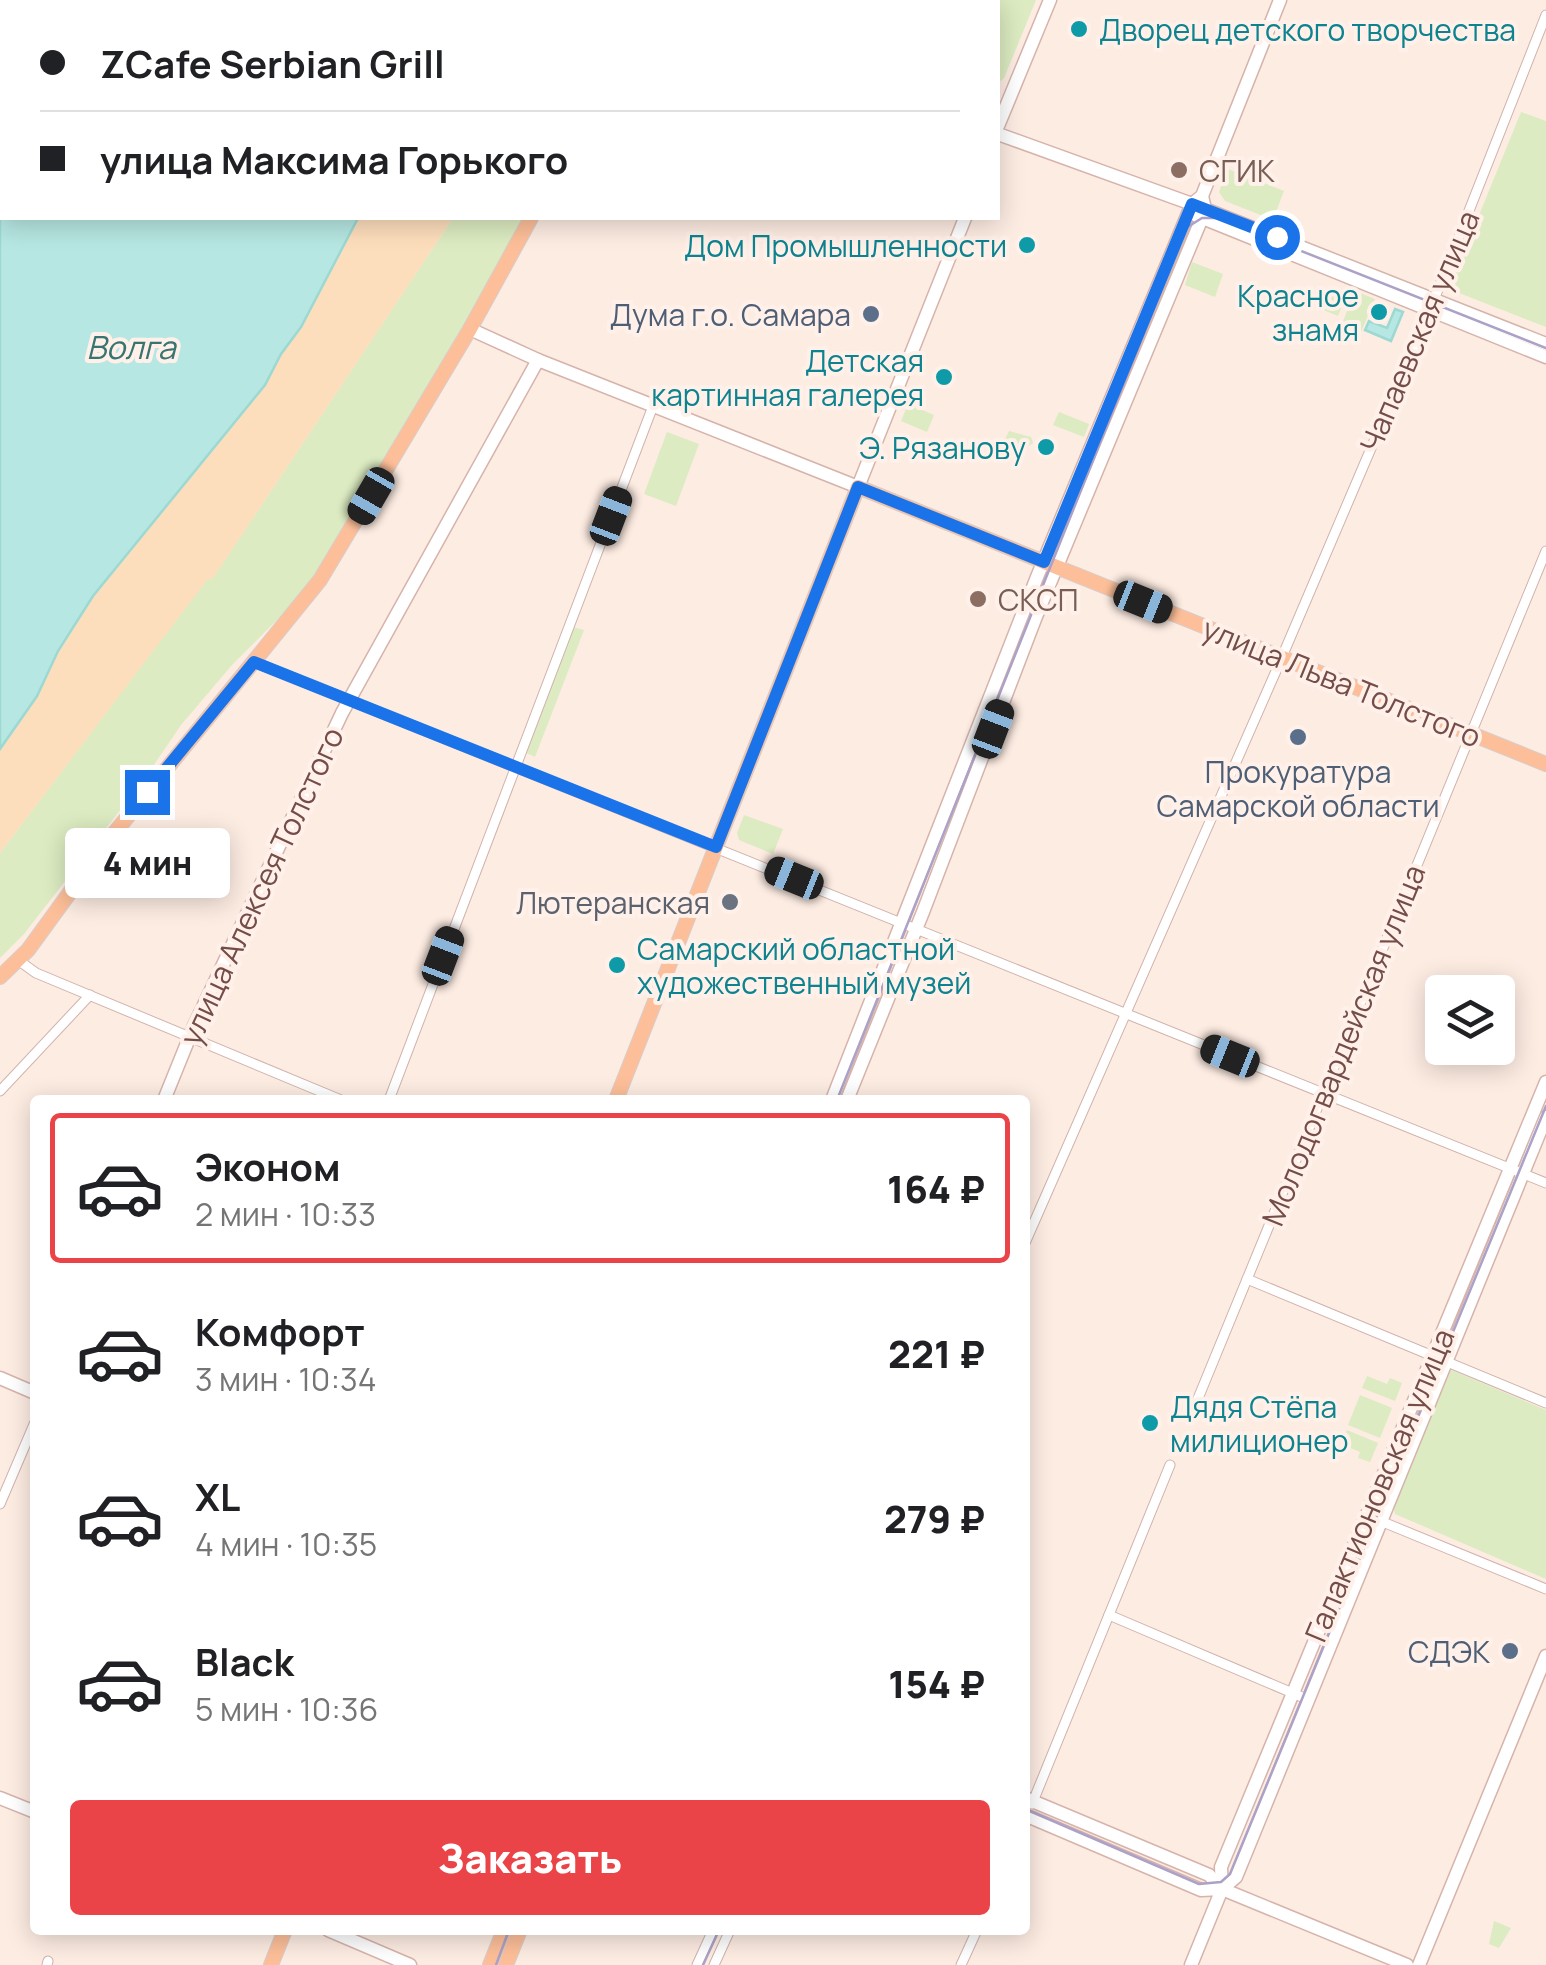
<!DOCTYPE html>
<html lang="ru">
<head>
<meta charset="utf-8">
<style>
	:root { --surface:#fff; --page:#f6f6f6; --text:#202124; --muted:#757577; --line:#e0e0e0; --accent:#ea4448 }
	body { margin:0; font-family:Manrope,sans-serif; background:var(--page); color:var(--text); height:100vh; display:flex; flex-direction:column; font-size:38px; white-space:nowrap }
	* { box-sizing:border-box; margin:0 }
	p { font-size:32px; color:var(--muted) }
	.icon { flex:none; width:55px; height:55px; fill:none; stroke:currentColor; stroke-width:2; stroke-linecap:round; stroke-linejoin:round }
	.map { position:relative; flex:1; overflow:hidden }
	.side { position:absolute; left:30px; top:1095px; width:1000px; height:840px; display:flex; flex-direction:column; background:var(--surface); border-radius:10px; box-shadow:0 5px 25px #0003 }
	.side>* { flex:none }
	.hud { position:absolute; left:0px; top:0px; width:1000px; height:220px; box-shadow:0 5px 25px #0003; display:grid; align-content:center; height:220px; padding:0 40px; background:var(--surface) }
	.controls { position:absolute; left:1425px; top:975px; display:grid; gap:20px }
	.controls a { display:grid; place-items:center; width:90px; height:90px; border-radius:10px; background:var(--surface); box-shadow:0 5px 25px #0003; font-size:50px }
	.end { position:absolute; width:45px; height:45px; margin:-22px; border:12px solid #1a73e8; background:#fff; box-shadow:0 0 0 5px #fff }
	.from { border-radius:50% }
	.bubble { position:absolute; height:70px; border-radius:10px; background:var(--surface); box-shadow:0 5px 25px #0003; font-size:32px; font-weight:800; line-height:70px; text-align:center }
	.car { position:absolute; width:30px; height:60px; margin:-30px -15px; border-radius:12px; box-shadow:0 0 8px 2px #0007; background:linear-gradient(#222 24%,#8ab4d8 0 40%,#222 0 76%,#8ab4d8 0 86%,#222 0) }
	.hud b { display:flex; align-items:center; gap:35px; height:95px; font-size:38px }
	.hud b+b { border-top:2px solid var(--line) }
	.hud i { width:25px; height:25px; background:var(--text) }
	ul { padding:18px 0 0; list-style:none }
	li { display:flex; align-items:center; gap:30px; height:150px; margin:0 20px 15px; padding:0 20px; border:5px solid transparent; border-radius:10px }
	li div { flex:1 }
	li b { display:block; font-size:38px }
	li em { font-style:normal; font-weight:800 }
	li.on { border-color:var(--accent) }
	li>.icon { width:90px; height:90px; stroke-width:1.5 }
	.primary-button { display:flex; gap:20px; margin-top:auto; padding:20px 40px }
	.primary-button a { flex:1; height:115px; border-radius:10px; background:var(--accent); color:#fff; font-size:40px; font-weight:800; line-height:115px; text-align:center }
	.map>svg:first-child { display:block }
</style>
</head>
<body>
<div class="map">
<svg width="1546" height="1965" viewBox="0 0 1546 1965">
	<rect width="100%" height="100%" fill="#fdece2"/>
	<g fill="#dcebc1">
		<polygon points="743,0 1036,0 1004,78 998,83 998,2"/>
		<polygon points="1521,112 1546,121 1546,327 1449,289"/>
		<polygon points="1228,169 1284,191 1273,220 1225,201 1219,192"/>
		<polygon points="453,218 526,218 457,339 304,593 232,665 181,725 145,778 24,934 0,958 0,853 207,579 213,578"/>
		<polygon points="1192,262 1223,274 1215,297 1185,285"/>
		<polygon points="1323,289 1345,298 1338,316 1316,307"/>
		<polygon points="1355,291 1375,299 1361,332 1342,324"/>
		<polygon points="908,404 934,415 927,432 901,421"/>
		<polygon points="1059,412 1089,424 1084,437 1053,425"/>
		<polygon points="1009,431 1031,437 1033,443 1027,447 1010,441 1002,459 997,457"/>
		<polygon points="667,432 699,444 676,506 644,494"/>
		<polygon points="573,627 584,630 535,757 524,752"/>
		<polygon points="744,815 783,829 773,854 739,840 737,833"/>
		<polygon points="1451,1370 1546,1410 1546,1579 1395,1514 1393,1504"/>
		<polygon points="1367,1376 1387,1384 1390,1378 1402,1383 1395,1401 1362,1388"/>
		<polygon points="1360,1395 1392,1408 1380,1438 1348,1425"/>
		<polygon points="1347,1430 1378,1443 1370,1462 1358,1458 1360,1452 1341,1444"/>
		<polygon points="1494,1921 1511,1928 1499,1948 1489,1944"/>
	</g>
	<polygon fill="#fddebc" points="358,218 453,218 213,578 207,580 0,853 0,749 37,696 58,651 93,596 265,385 281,354 301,327"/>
	<g fill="#b6e7e2" stroke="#9cd9d3" stroke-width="2.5">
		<polygon points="0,0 504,0 2,2 2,218 358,218 301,327 281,354 265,385 93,596 58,651 37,696 0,749"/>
		<polygon points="1395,309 1403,312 1391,341 1365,330 1369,321 1387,328"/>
	</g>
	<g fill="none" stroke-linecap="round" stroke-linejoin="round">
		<g stroke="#387470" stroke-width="2.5" stroke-dasharray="12 10" stroke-linecap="butt">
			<polyline points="92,2 94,0"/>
			<polyline points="0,171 2,166"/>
		</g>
		<g stroke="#d0b3ac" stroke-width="11">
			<g id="street">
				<polyline points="254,662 1546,1183"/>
				<polyline points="18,960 36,973 341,1100"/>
				<polyline points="0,1091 90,995"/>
				<polyline points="389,1100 653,406"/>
				<polyline points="1025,1243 1276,671 1430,310 1546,15"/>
				<polyline points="1247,1279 1546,1403"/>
				<polyline points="1190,1418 1546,551"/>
				<polyline points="0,1504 35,1422"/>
				<polyline points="1378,1520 1546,1589"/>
				<polyline points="1109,1615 1309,1700"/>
				<polyline points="1032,1804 1170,1465"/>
				<polyline points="47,1965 48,1961"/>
				<polyline points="697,1965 713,1930"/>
				<polyline points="714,1965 730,1930"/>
				<polyline points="961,1965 977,1930"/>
			</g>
		</g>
		<g stroke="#d6b3ab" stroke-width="15">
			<g id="secondary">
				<polyline points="730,0 730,2"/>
				<polyline points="998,126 1050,0"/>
				<polyline points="998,134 1192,204 1546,344"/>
				<polyline points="1195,215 1546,357"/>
				<polyline points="470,329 538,360 858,487 965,218"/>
				<polyline points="164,1100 194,1026 342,713 538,360"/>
				<polyline points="832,1100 1037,577 1192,204 1202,196 1280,0"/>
				<polyline points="847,1100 923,912 1035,619 1202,218 1205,209 1202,196"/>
				<polyline points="0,1378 35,1393"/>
				<polyline points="0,1798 35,1812"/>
				<polyline points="1025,1798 1209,1875 1222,1889 1407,1965"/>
				<polyline points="1025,1815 1201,1890 1222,1889"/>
				<polyline points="1222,1889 1236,1877 1546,1117"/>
				<polyline points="328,1930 410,1965"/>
				<polyline points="1191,1965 1222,1889 1221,1867 1546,1082"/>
				<polyline points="1419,1965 1546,1656"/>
			</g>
		</g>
		<g stroke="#d8cdcc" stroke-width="16">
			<g id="primary">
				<polyline points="685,2 687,0"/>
				<polyline points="0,977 28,950 103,847 320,580 470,329 531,218"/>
				<polyline points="616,1100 858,487 1546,764"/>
				<polyline points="271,1965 285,1930"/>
				<polyline points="490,1965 504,1930"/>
				<polyline points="506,1965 520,1930"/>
			</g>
		</g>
		<use href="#street" stroke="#fff" stroke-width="9"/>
		<use href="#secondary" stroke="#fff" stroke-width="12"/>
		<use href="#primary" stroke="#fdbf99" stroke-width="14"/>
		<g stroke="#aca1c6" stroke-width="2.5">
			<polyline points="837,1100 1186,228 1202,218 1218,218 1546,348"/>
			<polyline points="1025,1809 1199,1884 1221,1882 1230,1874 1546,1106"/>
			<polyline points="496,1965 509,1930"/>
			<polyline points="703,1965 719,1930"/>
		</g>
	</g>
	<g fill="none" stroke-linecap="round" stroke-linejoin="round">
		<polyline stroke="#1a73e8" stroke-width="12" points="147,792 254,662 716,847 858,487 1044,562 1192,204 1277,237"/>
	</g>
	<g fill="#0f9aa8" stroke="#fff1e9" stroke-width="4">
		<circle cx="1079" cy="29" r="10"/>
		<circle cx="1027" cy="245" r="10"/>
		<circle cx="1379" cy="312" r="10"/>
		<circle cx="944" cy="377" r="10"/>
		<circle cx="1046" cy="447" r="10"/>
		<circle cx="617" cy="965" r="10"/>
		<circle cx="1150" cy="1423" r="10"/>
	</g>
	<g fill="#8d6e63" stroke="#fff1e9" stroke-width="4">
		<circle cx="1179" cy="170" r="10"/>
		<circle cx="978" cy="599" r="10"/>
	</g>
	<g fill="#5c6f8a" stroke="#fff1e9" stroke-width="4">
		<circle cx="871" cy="314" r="10"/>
		<circle cx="1298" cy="737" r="10"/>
		<circle cx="1510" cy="1651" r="10"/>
	</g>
	<circle fill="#6b7280" stroke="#fff1e9" stroke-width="4" cx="730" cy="902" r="10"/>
	<g text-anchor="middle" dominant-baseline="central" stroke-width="8" stroke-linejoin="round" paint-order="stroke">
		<g font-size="30" fill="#0d838f" stroke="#fff1e9" text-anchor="end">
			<text x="1099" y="29" text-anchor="start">Дворец детского творчества</text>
			<text x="1007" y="245">Дом Промышленности</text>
			<text x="1359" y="295">Красное<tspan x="1359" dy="34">знамя</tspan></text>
			<text x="924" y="360">Детская<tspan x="924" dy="34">картинная галерея</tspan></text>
			<text x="1026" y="447">Э. Рязанову</text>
			<text x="637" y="948" text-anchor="start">Самарский областной<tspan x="637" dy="34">художественный музей</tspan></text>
			<text x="1170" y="1406" text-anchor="start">Дядя Стёпа<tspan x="1170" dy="34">милиционер</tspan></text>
		</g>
		<g font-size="30" fill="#785e54" stroke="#fff1e9" text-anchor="start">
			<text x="1199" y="170">СГИК</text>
			<text x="998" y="599">СКСП</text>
		</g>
		<g font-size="30" fill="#4e5e75" stroke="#fff1e9" text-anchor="end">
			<text x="851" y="314">Дума г.о. Самара</text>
			<text x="1298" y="771" text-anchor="middle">Прокуратура<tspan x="1298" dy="34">Самарской области</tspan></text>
			<text x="1490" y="1651">СДЭК</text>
		</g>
		<g font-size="30" fill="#754d48" stroke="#fff1e9">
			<text transform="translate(1419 331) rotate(-67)">Чапаевская улица</text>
			<text transform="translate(1342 682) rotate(22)">улица Льва Толстого</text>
			<text transform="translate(261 886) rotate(-65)">улица Алексея Толстого</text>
			<text transform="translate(1343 1045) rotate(-68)">Молодогвардейская улица</text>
			<text transform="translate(1379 1485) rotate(-67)">Галактионовская улица</text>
		</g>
		<g font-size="30" fill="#5b616d" stroke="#fff1e9" text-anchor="end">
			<text x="710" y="902">Лютеранская</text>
		</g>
		<g font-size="32" font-style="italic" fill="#387470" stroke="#fff1e9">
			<text x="131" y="347">Волга</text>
		</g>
	</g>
</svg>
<div class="controls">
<a><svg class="icon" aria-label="layers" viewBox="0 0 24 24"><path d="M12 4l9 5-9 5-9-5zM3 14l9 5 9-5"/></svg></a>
</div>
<i class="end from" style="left:1277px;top:237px"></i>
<i class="end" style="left:147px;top:792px"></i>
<div class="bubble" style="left:65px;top:828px;width:165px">4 мин</div>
<i class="car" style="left:371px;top:496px;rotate:210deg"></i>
<i class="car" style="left:611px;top:516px;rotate:21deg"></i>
<i class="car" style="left:1143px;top:602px;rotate:112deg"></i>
<i class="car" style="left:993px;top:729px;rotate:21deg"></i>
<i class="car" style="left:794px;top:878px;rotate:292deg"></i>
<i class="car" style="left:443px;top:956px;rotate:21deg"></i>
<i class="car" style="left:1230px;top:1056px;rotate:292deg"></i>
<div class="hud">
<b><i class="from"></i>ZCafe Serbian Grill</b>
<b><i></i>улица Максима Горького</b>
</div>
<section class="side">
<ul>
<li class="on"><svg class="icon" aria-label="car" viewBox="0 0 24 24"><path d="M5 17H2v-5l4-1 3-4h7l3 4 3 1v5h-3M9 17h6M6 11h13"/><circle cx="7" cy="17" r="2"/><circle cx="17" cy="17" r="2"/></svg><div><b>Эконом</b><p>2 мин · 10:33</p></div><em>164 ₽</em></li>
<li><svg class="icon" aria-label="car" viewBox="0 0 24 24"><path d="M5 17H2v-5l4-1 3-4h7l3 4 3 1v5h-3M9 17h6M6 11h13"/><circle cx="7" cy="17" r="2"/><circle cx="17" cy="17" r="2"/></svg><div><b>Комфорт</b><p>3 мин · 10:34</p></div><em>221 ₽</em></li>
<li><svg class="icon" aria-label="car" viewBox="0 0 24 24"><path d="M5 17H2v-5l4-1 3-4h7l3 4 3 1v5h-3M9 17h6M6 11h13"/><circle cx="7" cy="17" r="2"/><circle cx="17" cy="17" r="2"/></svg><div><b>XL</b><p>4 мин · 10:35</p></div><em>279 ₽</em></li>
<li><svg class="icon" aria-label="car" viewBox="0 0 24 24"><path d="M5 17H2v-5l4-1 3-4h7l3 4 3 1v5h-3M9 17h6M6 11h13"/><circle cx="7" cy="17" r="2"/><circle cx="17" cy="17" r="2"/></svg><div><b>Black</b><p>5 мин · 10:36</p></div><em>154 ₽</em></li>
</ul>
<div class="primary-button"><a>Заказать</a></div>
</section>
</div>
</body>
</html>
